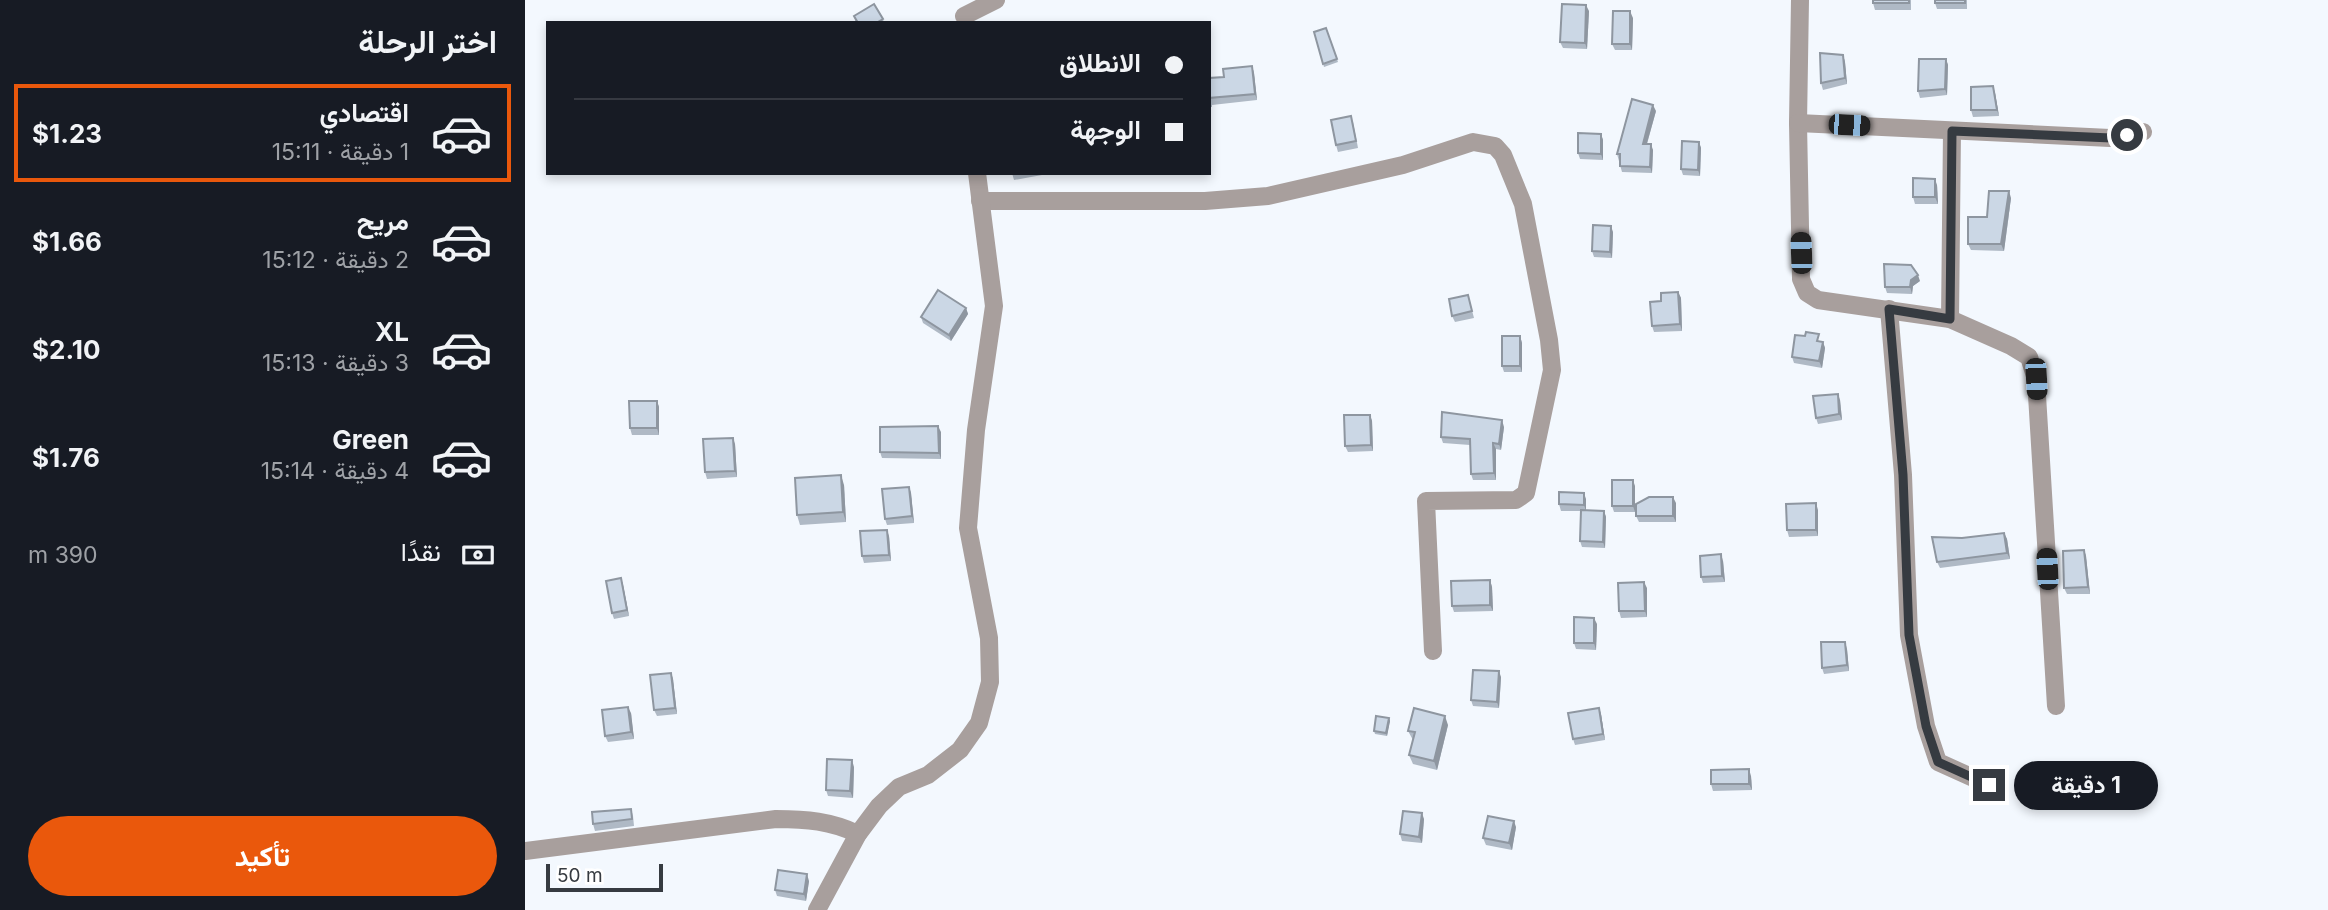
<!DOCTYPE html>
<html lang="ar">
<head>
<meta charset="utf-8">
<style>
	:root { --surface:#171b24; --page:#242831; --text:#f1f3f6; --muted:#9ea1a6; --line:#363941; --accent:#ea580c }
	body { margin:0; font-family:Inter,Vazirmatn,sans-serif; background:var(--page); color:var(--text); direction:rtl; height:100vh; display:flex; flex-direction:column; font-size:26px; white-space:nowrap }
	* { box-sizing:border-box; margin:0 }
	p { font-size:23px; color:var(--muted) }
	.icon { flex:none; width:38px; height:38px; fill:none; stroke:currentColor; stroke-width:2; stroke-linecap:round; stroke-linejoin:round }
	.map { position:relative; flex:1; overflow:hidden; direction:ltr }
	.sheet { display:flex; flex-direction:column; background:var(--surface); width:525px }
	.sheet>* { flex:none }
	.guide { position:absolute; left:21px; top:21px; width:665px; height:154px; border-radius:0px; box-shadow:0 4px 10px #0003; direction:rtl; display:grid; align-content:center; height:154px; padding:0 28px; background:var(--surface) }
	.scale { position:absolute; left:21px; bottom:18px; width:117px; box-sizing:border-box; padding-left:7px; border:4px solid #363b41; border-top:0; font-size:19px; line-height:24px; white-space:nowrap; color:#363b41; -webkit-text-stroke:5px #fff; paint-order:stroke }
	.end { position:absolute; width:32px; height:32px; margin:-16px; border:9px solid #363b41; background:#fff; box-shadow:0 0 0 4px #fff }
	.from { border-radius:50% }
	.bubble { position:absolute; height:49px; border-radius:24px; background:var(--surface); box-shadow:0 4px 10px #0003; font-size:23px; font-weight:700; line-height:49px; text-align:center; direction:rtl }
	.car { position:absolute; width:21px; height:42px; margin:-21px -10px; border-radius:9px; box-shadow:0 0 5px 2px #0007; background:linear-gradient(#222 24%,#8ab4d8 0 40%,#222 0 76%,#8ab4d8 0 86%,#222 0) }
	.guide b { display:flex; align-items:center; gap:24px; height:66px; font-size:26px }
	.guide b+b { border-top:2px solid var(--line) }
	.guide i { width:18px; height:18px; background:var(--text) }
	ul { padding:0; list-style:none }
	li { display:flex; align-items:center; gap:21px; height:98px; margin:0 14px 10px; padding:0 14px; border:4px solid transparent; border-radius:0px }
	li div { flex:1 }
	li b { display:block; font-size:26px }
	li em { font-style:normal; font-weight:700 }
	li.active { border-color:var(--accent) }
	li>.icon { width:63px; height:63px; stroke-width:1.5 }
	h2 { padding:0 28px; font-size:32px; line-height:84px }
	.pay { display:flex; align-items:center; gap:18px; height:77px; padding:0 28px; font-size:26px }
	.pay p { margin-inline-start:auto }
	.primary-button { display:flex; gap:14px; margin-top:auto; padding:14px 28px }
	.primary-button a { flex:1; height:80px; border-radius:42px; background:var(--accent); color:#fff; font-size:28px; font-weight:700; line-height:80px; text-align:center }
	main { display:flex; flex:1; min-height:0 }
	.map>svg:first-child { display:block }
</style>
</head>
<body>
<main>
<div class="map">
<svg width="1803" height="910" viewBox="0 0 1803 910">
	<rect width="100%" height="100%" fill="#f3f8fe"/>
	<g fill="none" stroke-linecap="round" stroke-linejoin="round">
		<g stroke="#a89f9d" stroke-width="18">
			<polyline points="1275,0 1273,123 1276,279 1282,293 1293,300 1425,319 1486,346 1504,357 1511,379 1531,706"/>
			<polyline points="439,16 471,0"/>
			<polyline points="1273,123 1585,138 1618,132"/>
			<polyline points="455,201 680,201 743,196 878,165 948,142 970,146 978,155 998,204 1024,340 1027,370 1001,493 991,500 901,501 908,651"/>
			<polyline points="1364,309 1378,475 1384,635 1401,726 1413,762 1464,785"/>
			<polyline points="1425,319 1427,131"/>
			<path d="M0,851L251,819C281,819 306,821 333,834"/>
			<polyline points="292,910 333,834 354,806 374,787 403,775 435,750 454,723 465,682 464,638 443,528 451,430 469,306 452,173"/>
		</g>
	</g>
	<g fill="#afb9c5">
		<polygon points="1386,0 1386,10 1350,10 1348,3"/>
		<polygon points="1442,0 1442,9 1412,9 1410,3"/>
		<polygon points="1064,11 1062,49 1038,48 1035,42"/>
		<polygon points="329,16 358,19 359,23 331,23"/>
		<polygon points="1108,18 1107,50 1090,50 1087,44"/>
		<polygon points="801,28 813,62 799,67 789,32"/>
		<polygon points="1318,55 1320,62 1322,84 1298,90 1296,83"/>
		<polygon points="1421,59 1423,65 1422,95 1395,98 1393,91"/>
		<polygon points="727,66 729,73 732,100 687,105 687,107 684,107 684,78 699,77"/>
		<polygon points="1470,93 1474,116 1448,117 1446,110"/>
		<polygon points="1131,111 1122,144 1128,150 1127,173 1097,172 1092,154"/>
		<polygon points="828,122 833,148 813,152 811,145"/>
		<polygon points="1076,134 1078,140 1078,160 1055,159 1053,153"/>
		<polygon points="1174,142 1176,148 1175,176 1158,175 1156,169"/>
		<polygon points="487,173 516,173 517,175 489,180"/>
		<polygon points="1412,185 1413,204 1390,204 1388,197"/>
		<polygon points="1486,198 1479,251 1446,250 1443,244 1462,217"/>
		<polygon points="1088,232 1087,258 1069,257 1067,251"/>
		<polygon points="1395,281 1388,286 1387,294 1362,293 1360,287"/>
		<polygon points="1153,292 1156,298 1157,331 1129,332 1127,326 1136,301"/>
		<polygon points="943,295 949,318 930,322 927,316"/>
		<polygon points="441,308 443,314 426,341 398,323 396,317"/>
		<polygon points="995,336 997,343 997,372 979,372 977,366"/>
		<polygon points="1296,341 1296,342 1298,342 1300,348 1297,368 1269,363 1267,357"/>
		<polygon points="1315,400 1317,420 1293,424 1291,418"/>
		<polygon points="132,401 134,407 134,435 107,435 105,428"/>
		<polygon points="845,415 847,421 848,451 823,452 820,446"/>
		<polygon points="979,427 976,450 971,449 971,480 948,480 946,474 945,445 918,443 916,437"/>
		<polygon points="416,432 416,459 357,458 355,452"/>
		<polygon points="210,444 212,477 182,479 180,472"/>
		<polygon points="319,485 321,522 275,525 272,515"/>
		<polygon points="1110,486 1110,512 1089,512 1087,506"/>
		<polygon points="384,487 386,493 389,523 362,525 360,519"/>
		<polygon points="1061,499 1061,510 1079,511 1081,517 1080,548 1057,547 1055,541 1056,511 1036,511 1034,504"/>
		<polygon points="1151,503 1151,522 1114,522 1111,516"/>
		<polygon points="1293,510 1293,536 1264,537 1262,530"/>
		<polygon points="1479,533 1482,539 1485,559 1415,568 1412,562 1437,538"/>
		<polygon points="364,536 366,561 339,563 337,556"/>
		<polygon points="1559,550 1561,556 1565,594 1542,594 1539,588"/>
		<polygon points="1198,561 1200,582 1178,583 1176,577"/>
		<polygon points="96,578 98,585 104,616 89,619 87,613"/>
		<polygon points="965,580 967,587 968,611 929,612 927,606"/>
		<polygon points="1122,588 1122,617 1096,618 1094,611"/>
		<polygon points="1072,624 1071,650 1051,649 1049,643"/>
		<polygon points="1322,649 1324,671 1299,674 1297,668"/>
		<polygon points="146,673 148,679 152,714 132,716 129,710"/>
		<polygon points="976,677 974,708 948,706 946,700"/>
		<polygon points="1074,708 1076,714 1080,740 1050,745 1048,739"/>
		<polygon points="106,713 109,739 83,742 80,736"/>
		<polygon points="864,718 865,721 862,736 850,734 849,731"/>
		<polygon points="923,725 912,770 888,764 884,755 888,740 883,731"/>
		<polygon points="329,767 328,798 303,796 301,790"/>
		<polygon points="1226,776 1227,790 1188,791 1186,784"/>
		<polygon points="106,809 108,816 109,826 70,831 68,824"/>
		<polygon points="899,819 897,843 877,841 875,834"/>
		<polygon points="991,827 987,850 961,845 958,838"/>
		<polygon points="284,881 281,901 252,896 250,890"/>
	</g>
	<g fill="#8e96a0">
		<polygon points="1061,5 1064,11 1062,49 1060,43"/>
		<polygon points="1105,11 1108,18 1107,50 1105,44"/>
		<polygon points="1318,55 1320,62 1322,84 1320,78"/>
		<polygon points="1421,59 1423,65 1422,95 1420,89"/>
		<polygon points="727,66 729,73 732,100 730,94"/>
		<polygon points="1468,86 1470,93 1474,116 1472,110"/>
		<polygon points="1128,105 1131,111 1120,150 1118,144"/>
		<polygon points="1076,134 1078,140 1078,160 1076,154"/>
		<polygon points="1174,142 1176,148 1175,176 1173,170"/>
		<polygon points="1126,144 1128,150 1127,173 1125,167"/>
		<polygon points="1410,179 1412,185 1413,204 1410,197"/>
		<polygon points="1484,191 1486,198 1479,251 1476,244"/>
		<polygon points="1086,226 1088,232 1087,258 1085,252"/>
		<polygon points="1393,275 1395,281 1388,286 1387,294 1385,287 1386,280"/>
		<polygon points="1153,292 1156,298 1157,331 1155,324"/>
		<polygon points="441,308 443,314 426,341 424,335"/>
		<polygon points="995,336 997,343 997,372 995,366"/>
		<polygon points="1298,342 1300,348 1297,368 1294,361"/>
		<polygon points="1313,394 1315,400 1317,420 1314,414"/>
		<polygon points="132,401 134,407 134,435 132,428"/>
		<polygon points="845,415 847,421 848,451 846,445"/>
		<polygon points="977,420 979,427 976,450 974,444"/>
		<polygon points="413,426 416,432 416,459 414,453"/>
		<polygon points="208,438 210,444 212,477 210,471"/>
		<polygon points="968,443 971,449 971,480 969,473"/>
		<polygon points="316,475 319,485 321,522 318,512"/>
		<polygon points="1108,480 1110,486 1110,512 1108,506"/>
		<polygon points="384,487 386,493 389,523 387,516"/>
		<polygon points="1059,493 1061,499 1061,511 1059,505"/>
		<polygon points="1148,497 1151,503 1151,522 1148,516"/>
		<polygon points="1291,503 1293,510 1293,536 1291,530"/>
		<polygon points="1079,511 1081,517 1080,548 1078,542"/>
		<polygon points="362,530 364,536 366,561 364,555"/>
		<polygon points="1479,533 1482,539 1485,559 1482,553"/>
		<polygon points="1559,550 1561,556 1565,594 1563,587"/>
		<polygon points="1196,554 1198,561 1200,582 1197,576"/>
		<polygon points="96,578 98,585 104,616 102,610"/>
		<polygon points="965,580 967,587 968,611 965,605"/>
		<polygon points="1119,582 1122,588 1122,617 1120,611"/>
		<polygon points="1069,618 1072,624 1071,650 1069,643"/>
		<polygon points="1320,642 1322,649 1324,671 1322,665"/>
		<polygon points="974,671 976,677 974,708 972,702"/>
		<polygon points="146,673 148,679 152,714 150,708"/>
		<polygon points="103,707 106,713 109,739 106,732"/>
		<polygon points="1074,708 1076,714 1080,740 1078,734"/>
		<polygon points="920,716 923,725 912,770 909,761"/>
		<polygon points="864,718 865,721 862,736 861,733"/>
		<polygon points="327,760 329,767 328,798 325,791"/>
		<polygon points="1224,769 1226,776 1227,790 1224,784"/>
		<polygon points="897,813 899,819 897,843 894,837"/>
		<polygon points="989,821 991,827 987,850 984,843"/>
		<polygon points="282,874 284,881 281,901 279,894"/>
	</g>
	<g fill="#cbd7e5" stroke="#8e96a0" stroke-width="2">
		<rect x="1348" y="0" width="36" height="3"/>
		<rect x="1410" y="0" width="30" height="3"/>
		<polygon points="349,4 358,19 351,23 333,23 329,16"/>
		<polygon points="1037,4 1061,5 1060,43 1035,42"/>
		<polygon points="1088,11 1105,11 1105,44 1087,44"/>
		<polygon points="801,28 812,59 798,64 789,32"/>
		<polygon points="1295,53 1318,55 1320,78 1296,83"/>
		<polygon points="1394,59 1421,59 1420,89 1393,91"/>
		<polygon points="727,66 730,94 684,98 684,101 684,78 699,77 698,69"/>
		<polygon points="1468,86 1472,110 1446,110 1446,87"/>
		<polygon points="1107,99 1128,105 1118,144 1126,144 1125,167 1095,166 1095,154 1092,154"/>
		<polygon points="826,116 831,141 811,145 806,120"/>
		<polygon points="1053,133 1076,134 1076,154 1053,153"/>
		<polygon points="1157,141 1174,142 1173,170 1156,169"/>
		<polygon points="1388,178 1410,179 1410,197 1388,197"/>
		<polygon points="1464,191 1484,191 1476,244 1443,244 1443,217 1462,217"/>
		<polygon points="1068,225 1086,226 1085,252 1067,251"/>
		<polygon points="1359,264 1386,265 1393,275 1386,280 1385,287 1360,287"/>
		<polygon points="413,290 441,308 424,335 396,317"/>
		<polygon points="1153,292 1155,324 1127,326 1125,302 1136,301 1136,293"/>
		<polygon points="943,295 947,311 927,316 924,299"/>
		<polygon points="1281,332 1294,334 1292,341 1298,342 1294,361 1267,357 1270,335 1280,336"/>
		<rect x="977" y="336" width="18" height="30"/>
		<polygon points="1313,394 1314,414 1291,418 1288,396"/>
		<polygon points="104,401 132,401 132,428 105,428"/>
		<polygon points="917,412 977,420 974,444 968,443 969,473 946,474 945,439 916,437"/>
		<polygon points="819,415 845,415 846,445 820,446"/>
		<polygon points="413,426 414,453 355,452 355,427"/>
		<polygon points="208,438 210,471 180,472 178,439"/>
		<polygon points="316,475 318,512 272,515 270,478"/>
		<rect x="1087" y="480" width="21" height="26"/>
		<polygon points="384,487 387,516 360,519 357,489"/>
		<polygon points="1034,492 1059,493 1059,505 1034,504"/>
		<polygon points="1124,497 1148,497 1148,516 1111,516 1111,504"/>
		<polygon points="1291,503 1291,530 1262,530 1261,504"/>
		<polygon points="1056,510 1079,511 1078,542 1055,541"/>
		<polygon points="362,530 364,555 337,556 335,531"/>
		<polygon points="1479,533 1482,553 1412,562 1407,537 1437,538"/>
		<polygon points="1559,550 1563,587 1539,588 1538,551"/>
		<polygon points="1196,554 1197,576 1176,577 1175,556"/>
		<polygon points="96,578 102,610 87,613 81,581"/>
		<polygon points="965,580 965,605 927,606 926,581"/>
		<polygon points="1119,582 1120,611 1094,611 1093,583"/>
		<polygon points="1049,617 1069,618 1069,643 1049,643"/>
		<polygon points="1296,642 1320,642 1322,665 1297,668"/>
		<polygon points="948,670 974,671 972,702 946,700"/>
		<polygon points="146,673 150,708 129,710 125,675"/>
		<polygon points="103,707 106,732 80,736 77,710"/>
		<polygon points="889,708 920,716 909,761 884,755 890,732 883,731"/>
		<polygon points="1074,708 1078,734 1048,739 1043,713"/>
		<polygon points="851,716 864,718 861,733 849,731"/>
		<polygon points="302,759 327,760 325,791 301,790"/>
		<polygon points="1224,769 1224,784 1186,784 1186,770"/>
		<polygon points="106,809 107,819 68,824 67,812"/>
		<polygon points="878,811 897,813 894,837 875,834"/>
		<polygon points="963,816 989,821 984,843 958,838"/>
		<polygon points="253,870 282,874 279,894 250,890"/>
	</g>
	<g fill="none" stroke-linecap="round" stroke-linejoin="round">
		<polyline stroke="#363b41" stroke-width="9" points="1464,785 1413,762 1401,726 1384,635 1378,475 1364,309 1425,319 1427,131 1586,138 1602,135"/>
	</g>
</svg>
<div class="scale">50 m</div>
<i class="end from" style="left:1602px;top:135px"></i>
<i class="end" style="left:1464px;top:785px"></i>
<div class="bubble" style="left:1489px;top:761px;width:144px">1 دقيقة</div>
<i class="car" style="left:1324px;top:125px;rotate:93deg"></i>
<i class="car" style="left:1276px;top:253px;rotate:358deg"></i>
<i class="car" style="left:1511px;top:379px;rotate:177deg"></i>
<i class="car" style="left:1522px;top:569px;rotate:357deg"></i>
<div class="guide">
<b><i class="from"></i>الانطلاق</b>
<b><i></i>الوجهة</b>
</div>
</div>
<section class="sheet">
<h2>اختر الرحلة</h2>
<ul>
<li class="active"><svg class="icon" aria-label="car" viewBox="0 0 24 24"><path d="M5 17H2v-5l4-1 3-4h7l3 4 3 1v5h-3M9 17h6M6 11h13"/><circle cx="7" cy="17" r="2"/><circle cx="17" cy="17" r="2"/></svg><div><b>اقتصادي</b><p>1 دقيقة · 15:11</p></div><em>$1.23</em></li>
<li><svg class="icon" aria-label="car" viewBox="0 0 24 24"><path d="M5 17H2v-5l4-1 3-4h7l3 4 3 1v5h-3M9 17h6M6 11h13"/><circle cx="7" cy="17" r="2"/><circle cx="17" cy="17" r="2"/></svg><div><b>مريح</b><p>2 دقيقة · 15:12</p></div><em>$1.66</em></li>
<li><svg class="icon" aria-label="car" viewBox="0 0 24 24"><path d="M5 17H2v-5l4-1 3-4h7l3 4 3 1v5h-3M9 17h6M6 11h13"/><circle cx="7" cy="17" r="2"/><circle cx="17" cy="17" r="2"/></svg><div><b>XL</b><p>3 دقيقة · 15:13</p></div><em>$2.10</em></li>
<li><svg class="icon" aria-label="car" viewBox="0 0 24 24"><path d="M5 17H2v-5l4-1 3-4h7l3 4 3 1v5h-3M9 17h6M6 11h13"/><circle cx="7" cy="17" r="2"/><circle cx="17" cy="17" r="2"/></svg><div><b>Green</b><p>4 دقيقة · 15:14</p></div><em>$1.76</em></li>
</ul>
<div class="pay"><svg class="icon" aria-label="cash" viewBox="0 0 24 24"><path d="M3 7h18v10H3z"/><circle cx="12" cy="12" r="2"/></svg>نقدًا<p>390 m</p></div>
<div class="primary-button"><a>تأكيد</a></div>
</section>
</main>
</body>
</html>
